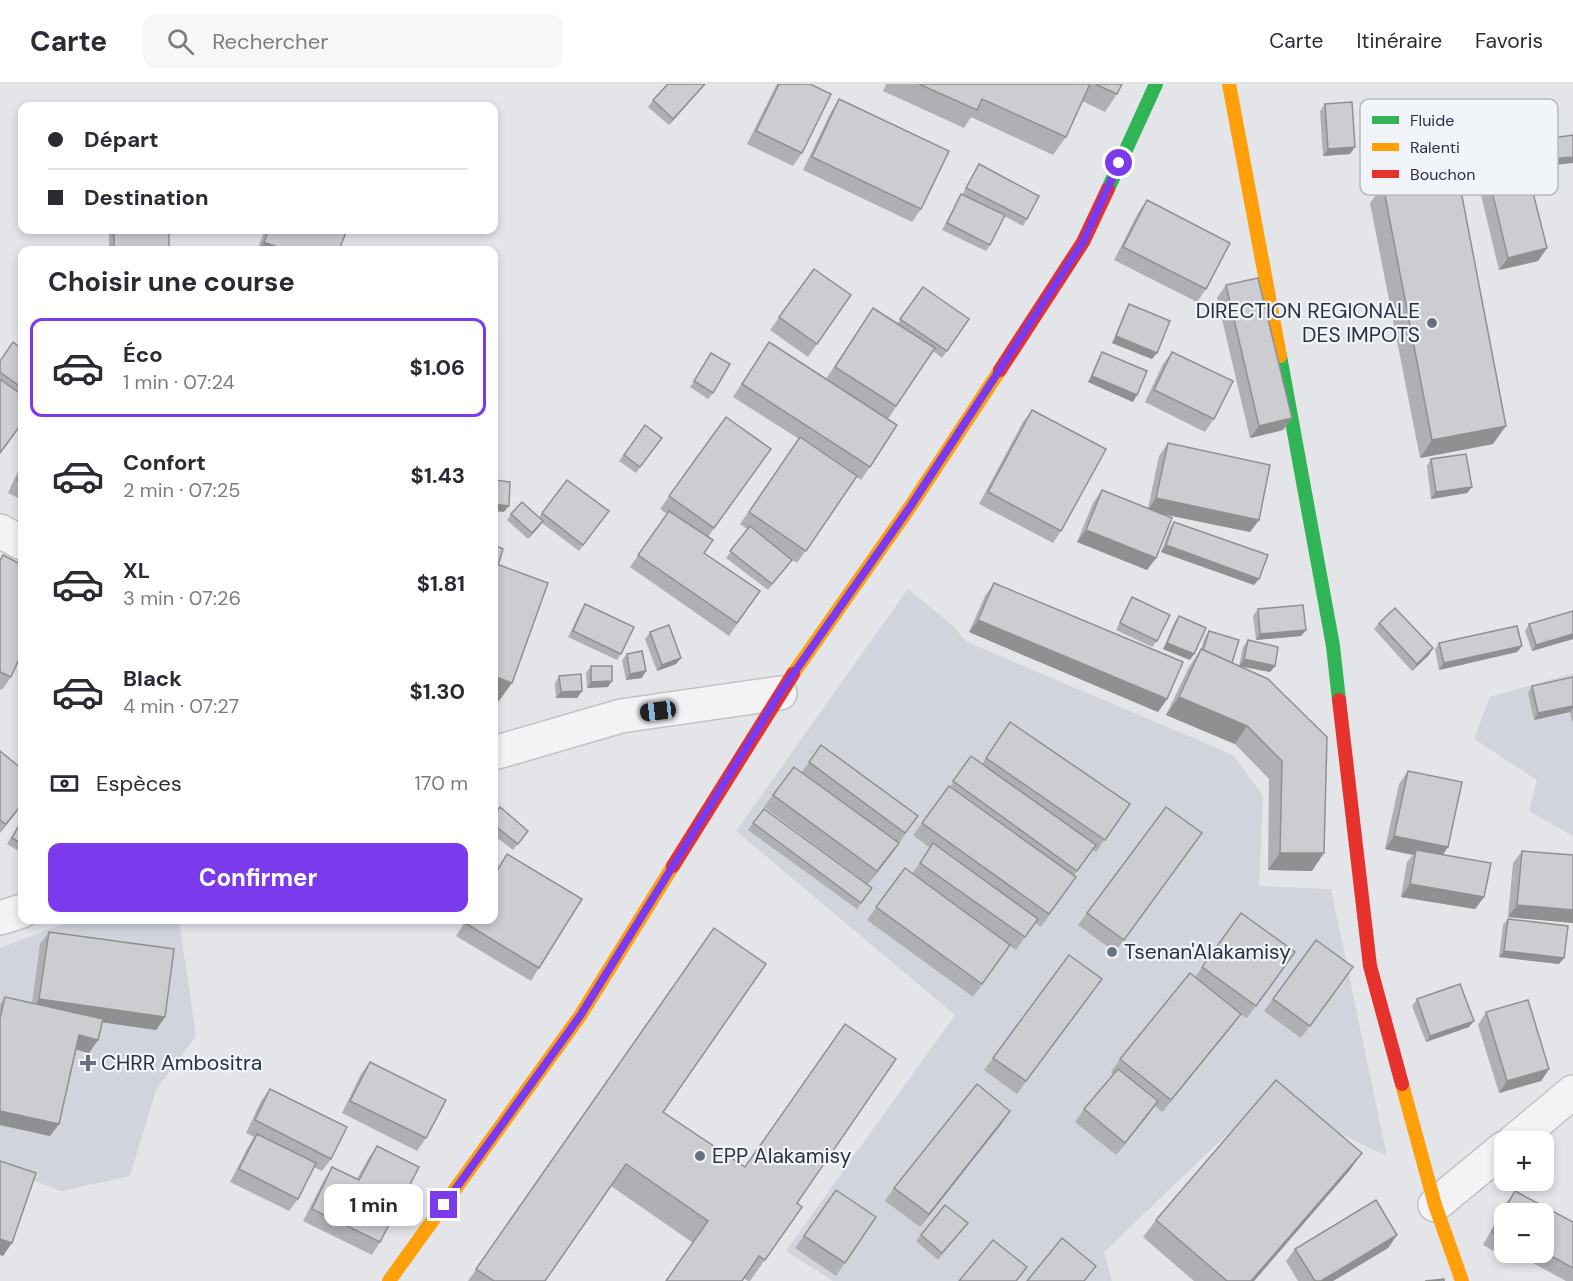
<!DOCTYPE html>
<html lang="fr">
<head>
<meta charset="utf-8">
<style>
	:root { --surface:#fff; --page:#f7f7f7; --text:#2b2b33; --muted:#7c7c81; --line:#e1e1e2; --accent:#7c3aed }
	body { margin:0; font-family:"DM Sans",sans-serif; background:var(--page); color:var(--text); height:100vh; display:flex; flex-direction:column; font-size:22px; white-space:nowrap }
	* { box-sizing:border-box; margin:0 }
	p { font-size:20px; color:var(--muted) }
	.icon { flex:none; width:33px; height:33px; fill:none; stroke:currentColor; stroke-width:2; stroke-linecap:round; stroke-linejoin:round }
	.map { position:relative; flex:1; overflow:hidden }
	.drawer { position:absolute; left:18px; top:162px; width:480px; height:678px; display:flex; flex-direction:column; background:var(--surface); border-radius:12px; box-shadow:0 3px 9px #0003 }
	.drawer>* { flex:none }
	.guide { position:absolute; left:18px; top:18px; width:480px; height:132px; border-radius:12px; box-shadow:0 3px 9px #0003; display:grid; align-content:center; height:132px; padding:0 30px; background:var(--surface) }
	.buttons { position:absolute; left:1494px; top:1047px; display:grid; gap:12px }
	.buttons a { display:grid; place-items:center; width:60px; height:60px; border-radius:12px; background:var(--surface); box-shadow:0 3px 9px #0003; font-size:30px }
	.end { position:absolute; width:27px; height:27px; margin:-14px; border:8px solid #7c3aed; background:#fff; box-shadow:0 0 0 3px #fff }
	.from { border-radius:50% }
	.bubble { position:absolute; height:42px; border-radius:12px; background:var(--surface); box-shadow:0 3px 9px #0003; font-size:20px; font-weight:700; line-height:42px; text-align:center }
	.car { position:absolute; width:18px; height:36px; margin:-18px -9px; border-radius:8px; box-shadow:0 0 4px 2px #0007; background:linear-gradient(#222 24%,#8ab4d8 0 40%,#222 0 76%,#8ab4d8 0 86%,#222 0) }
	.guide b { display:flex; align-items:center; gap:21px; height:57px; font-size:22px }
	.guide b+b { border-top:2px solid var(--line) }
	.guide i { width:15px; height:15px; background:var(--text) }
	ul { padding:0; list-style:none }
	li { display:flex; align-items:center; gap:18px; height:99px; margin:0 12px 9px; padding:0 18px; border:3px solid transparent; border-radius:12px }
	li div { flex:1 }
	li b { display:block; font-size:22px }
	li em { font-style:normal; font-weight:700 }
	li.selected { border-color:var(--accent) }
	li>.icon { width:54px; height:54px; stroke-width:1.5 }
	h2 { padding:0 30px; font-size:27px; line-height:72px }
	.pay { display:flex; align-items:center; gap:15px; height:66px; padding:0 30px; font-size:22px }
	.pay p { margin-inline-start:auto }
	.action { display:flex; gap:12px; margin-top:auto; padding:12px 30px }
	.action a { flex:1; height:69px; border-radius:12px; background:var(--accent); color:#fff; font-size:24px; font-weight:700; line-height:69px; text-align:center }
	header { display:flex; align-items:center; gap:36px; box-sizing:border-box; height:84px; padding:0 30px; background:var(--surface); border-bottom:2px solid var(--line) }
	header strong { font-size:28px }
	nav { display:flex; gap:33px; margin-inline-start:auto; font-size:21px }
	.search { width:420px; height:54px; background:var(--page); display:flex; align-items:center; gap:15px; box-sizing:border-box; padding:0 21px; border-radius:12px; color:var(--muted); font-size:22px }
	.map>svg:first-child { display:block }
</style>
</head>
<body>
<header>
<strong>Carte</strong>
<div class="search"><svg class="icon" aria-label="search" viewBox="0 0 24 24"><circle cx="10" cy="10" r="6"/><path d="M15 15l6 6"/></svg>Rechercher</div>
<nav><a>Carte</a><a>Itinéraire</a><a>Favoris</a></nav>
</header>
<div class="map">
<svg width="1573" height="1197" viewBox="0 0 1573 1197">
	<rect width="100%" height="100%" fill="#e3e5e9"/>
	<g fill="#d1d4dc">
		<polygon points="908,505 952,541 967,558 1233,671 1263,712 1259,802 1331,805 1387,1072 1265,1014 1104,1168 1112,1197 833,1197 786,1167 955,931 736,747"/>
		<polygon points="1573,589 1573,752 1529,727 1537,696 1474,655 1490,613"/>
		<polygon points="74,836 179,836 196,952 156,1006 130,1092 61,1107 0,1083 0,864"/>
	</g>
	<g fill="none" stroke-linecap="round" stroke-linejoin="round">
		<g stroke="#c1c3c7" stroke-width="36">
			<g id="street">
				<polyline points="0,447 22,459"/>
				<polyline points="494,669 621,632 780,609"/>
				<polyline points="0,834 22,827"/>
				<polyline points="1513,1058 1573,1008"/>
				<polyline points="1435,1121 1504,1064"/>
			</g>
		</g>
		<use href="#street" stroke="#f3f3f5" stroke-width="33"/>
		<g stroke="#30b455" stroke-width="14">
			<polyline points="1108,105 1156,0"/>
			<polyline points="1280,272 1333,562 1339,616"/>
		</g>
		<g stroke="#ff9f0a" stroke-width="14">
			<polyline points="1229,0 1280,272"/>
			<polyline points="793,590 910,423 1000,286"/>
			<polyline points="1402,1000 1435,1121 1462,1197"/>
			<polyline points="389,1197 580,932 673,782"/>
		</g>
		<g stroke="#e5322d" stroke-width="14">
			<polyline points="1000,286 1083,158 1108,105"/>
			<polyline points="1339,616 1370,882 1402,1000"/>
			<polyline points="673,782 793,590"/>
		</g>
	</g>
	<g fill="#afb0b4" fill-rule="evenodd">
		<polygon points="777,0 810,0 802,69 793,82 747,60"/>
		<polygon points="886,0 1122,0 1117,10 1105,28 1082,17 1066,53 1053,71 971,33 964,44 883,7"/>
		<polygon points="701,5 669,41 648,23 653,16"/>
		<polygon points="839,15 921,125 912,138 803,86 831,28"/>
		<polygon points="1325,20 1350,70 1323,72 1320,27"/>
		<polygon points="1573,51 1545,82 1543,61 1547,55"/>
		<polygon points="979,80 1027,135 1023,142 1004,132 990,161 986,167 942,146 957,117 962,111"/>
		<polygon points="1490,99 1547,164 1538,177 1499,186 1481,111"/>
		<polygon points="1383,101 1493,360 1420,374 1370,119"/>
		<polygon points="1147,116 1206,205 1197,218 1114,176 1138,129"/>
		<rect x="109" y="146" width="60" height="20"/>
		<polygon points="265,146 347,146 339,166 257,166"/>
		<polygon points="814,185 851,211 808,273 770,246"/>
		<polygon points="1226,201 1292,334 1283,346 1250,354 1217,214"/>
		<polygon points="923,203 969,235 942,274 933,267 888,335 870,383 861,396 857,393 797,479 790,474 787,482 768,506 726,474 747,445 740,440 799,355 733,313 769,258 826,295 873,224 898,239"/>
		<polygon points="1129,220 1157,269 1152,275 1112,259 1125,227"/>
		<polygon points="22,265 22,339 0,370 0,277"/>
		<polygon points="1102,268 1133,318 1088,298 1098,275"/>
		<polygon points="1172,268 1214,335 1205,348 1145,318 1163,280"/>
		<polygon points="711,269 713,309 708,315 690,303"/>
		<polygon points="1032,326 1061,447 1053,459 979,420 1023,338"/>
		<polygon points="726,333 771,365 708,453 704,469 760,507 729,552 630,483 667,430 660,425"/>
		<polygon points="645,341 662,354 636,389 619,377"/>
		<polygon points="1168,359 1259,436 1250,448 1160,429 1156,474 1147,486 1077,458 1093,419 1102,406 1148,424 1159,372"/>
		<polygon points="1431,375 1472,403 1467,409 1431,415 1427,382"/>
		<polygon points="22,378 22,416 8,409"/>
		<polygon points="567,396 609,427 579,467 542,439 528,455 507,436 511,430 539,433"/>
		<polygon points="1174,438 1254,501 1161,468 1170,444"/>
		<polygon points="3,471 11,593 2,606 0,605 0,475"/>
		<polygon points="994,499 1167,615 1158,628 969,548 985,512"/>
		<polygon points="1132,513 1157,557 1152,563 1116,546 1128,520"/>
		<polygon points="585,520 621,570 617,576 568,553 581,526"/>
		<polygon points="1258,525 1306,546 1301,552 1256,556 1253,532"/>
		<polygon points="1573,527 1573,555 1532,567 1525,547 1529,540"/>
		<polygon points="1179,532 1190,576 1163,565 1174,539"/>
		<polygon points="1379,539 1429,571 1412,587 1374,545"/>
		<polygon points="1209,547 1232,579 1268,595 1312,787 1268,786 1269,695 1235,660 1166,631 1189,583 1201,565 1205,553"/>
		<polygon points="650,548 681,574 676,580 657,587 645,555"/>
		<polygon points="1248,556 1275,582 1270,588 1239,582 1243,563"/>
		<polygon points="1439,559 1517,568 1439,586 1435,565"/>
		<polygon points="627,570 642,594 626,596 622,576"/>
		<polygon points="591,582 608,603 587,604 586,589"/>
		<polygon points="559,592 582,607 577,614 556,614 555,599"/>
		<polygon points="1573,593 1573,637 1572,638 1570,628 1534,636 1528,609 1532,602"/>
		<polygon points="22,595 22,602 19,600"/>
		<polygon points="1010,638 1130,720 1096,768 1093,766 1074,791 1076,793 1041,843 1035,839 1016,866 1010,862 973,913 867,836 905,784 912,790 930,764 913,751 922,739 950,703 971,672 982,680"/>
		<polygon points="821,661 918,732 890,772 868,800 764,723 773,711 801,689"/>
		<polygon points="0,667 22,685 22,721 0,749"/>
		<polygon points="1408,687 1448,763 1443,771 1484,813 1475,825 1401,813 1407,778 1413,771 1385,765 1399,700"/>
		<polygon points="494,731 528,747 513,766 494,751"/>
		<polygon points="22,735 22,769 7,760"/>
		<polygon points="753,739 872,804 857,825 748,746"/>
		<polygon points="1202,749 1115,868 1078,841 1087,829"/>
		<polygon points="1522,767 1573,771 1573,839 1508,833 1513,779"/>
		<polygon points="507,770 539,884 531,897 456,852 466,836 494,836 494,790"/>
		<polygon points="1241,829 1295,868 1247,934 1240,930 1232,942 1162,1028 1155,1022 1116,1071 1075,1038 1084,1025 1113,990 1111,988 1120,975 1195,893"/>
		<polygon points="1508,835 1559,880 1499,873 1503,841"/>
		<polygon points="49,848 165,933 156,946 102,938 89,969 76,965 59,1040 50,1052 0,1041 0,920 5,913 32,919 40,860"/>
		<polygon points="1316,856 1344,895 1301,954 1264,927"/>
		<polygon points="699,866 663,1028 802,1123 750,1197 748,1197 611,1102 545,1197 468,1197"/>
		<polygon points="1102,895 1017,1010 984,986 993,974"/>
		<polygon points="1417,915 1469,943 1426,958 1412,922"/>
		<polygon points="1486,928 1549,985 1541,997 1499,1009 1478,941"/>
		<polygon points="370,978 426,1054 417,1067 342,1029 361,990"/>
		<polygon points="270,1005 331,1075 322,1087 314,1083 298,1115 289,1127 230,1098 248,1063 254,1053 246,1049 261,1017"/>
		<polygon points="1002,1039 920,1143 885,1117 894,1104"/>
		<polygon points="377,1062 380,1158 372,1171 303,1137 324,1096 332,1083 357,1095 368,1075"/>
		<polygon points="1362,1069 1349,1087 1254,1197 1194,1197 1143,1153 1156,1136"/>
		<polygon points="836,1106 876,1133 836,1192 795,1164"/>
		<path d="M1515,1107L1573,1138V1197H1566L1520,1172L1516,1179L1483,1161L1506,1119ZM1504,1130H1544V1168H1504Z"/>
		<polygon points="968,1139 938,1176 916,1157 921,1151"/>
		<polygon points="1397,1151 1388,1164 1333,1197 1298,1197 1286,1177 1295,1165"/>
	</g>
	<g fill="#8f9092">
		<polygon points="705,0 701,5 669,41 673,35"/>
		<polygon points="1355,63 1350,70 1323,72 1328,65"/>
		<polygon points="1573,73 1573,79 1545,82 1550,75"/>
		<polygon points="264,158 285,166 259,166"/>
		<polygon points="1547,164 1538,177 1499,186 1508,174"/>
		<polygon points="1116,252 1157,269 1152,275 1112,259"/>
		<polygon points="1092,292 1137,311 1133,318 1088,298"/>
		<polygon points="1292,334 1283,346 1250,354 1259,342"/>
		<polygon points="1506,342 1493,360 1420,374 1432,356"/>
		<polygon points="1472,403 1467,409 1431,415 1436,408"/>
		<polygon points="1156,414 1259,436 1250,448 1147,427"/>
		<polygon points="494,420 509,422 504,428 494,427"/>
		<polygon points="543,437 539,443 528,455 532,449"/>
		<polygon points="1086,446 1156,474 1147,486 1077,458"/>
		<polygon points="1166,461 1259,495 1254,501 1161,468"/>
		<polygon points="978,536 1167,615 1158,628 969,548"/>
		<polygon points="1306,546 1301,552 1256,556 1260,550"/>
		<polygon points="1573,550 1573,555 1532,567 1536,561"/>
		<polygon points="1167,559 1194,570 1190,576 1163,565"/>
		<polygon points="1522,562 1517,568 1439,586 1444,579"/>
		<polygon points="1433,564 1429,571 1412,587 1417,580"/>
		<polygon points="681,574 676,580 657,587 662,581"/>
		<polygon points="1244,575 1275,582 1270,588 1239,582"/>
		<polygon points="646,587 642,594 626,596 630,590"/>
		<polygon points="494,592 512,599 499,617 494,615"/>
		<polygon points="612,597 608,603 587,604 591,598"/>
		<polygon points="582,607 577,614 556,614 561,608"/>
		<polygon points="1179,613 1247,642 1235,660 1166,631"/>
		<polygon points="1573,622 1573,624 1570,628 1534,636 1538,629"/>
		<polygon points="22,720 22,721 0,749 6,740"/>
		<polygon points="1394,752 1448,763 1439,776 1416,766 1413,771 1385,765"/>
		<polygon points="899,759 890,772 868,800 877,787"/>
		<polygon points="1280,769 1324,769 1312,787 1268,786"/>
		<polygon points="1410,800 1484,813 1475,825 1401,813"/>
		<polygon points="1517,821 1573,826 1573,839 1508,833"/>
		<polygon points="1504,867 1564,874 1559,880 1499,873"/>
		<polygon points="39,915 165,933 156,946 31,928"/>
		<polygon points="1241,930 1232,942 1162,1028 1171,1016"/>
		<polygon points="1474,937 1469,943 1426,958 1430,952"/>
		<polygon points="79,951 98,956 89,969 70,964"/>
		<polygon points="1549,985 1541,997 1499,1009 1507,997"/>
		<polygon points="1158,1017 1149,1030 1116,1071 1125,1059"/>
		<polygon points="0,1027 59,1040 50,1052 0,1041"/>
		<polygon points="1010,1027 1002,1039 920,1143 929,1130"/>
		<polygon points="1362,1069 1349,1087 1254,1197 1251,1197"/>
		<polygon points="1397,1151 1388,1164 1333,1197 1321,1197"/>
		<polygon points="0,1155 12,1159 3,1172 0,1171"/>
	</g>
	<g fill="#cccdd1" stroke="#8f9092" stroke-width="1.5">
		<polygon points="668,0 705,0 673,35 653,16"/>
		<polygon points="779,0 810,0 831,10 802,69 756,47"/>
		<polygon points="919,0 1090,0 1066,53 982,15 977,26"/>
		<polygon points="1095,0 1122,0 1117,10"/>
		<polygon points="839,15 949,67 921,125 812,73"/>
		<polygon points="1352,18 1355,63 1328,65 1325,20"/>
		<polygon points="1573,51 1573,73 1550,75 1547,55"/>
		<polygon points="979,80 1039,112 1027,135 966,104"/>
		<polygon points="1457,86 1506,342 1432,356 1383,101"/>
		<polygon points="1528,89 1547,164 1508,174 1490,99"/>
		<polygon points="961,110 1005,131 990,161 947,139"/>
		<polygon points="1147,116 1230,159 1206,205 1123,163"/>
		<rect x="114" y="146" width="55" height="20"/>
		<polygon points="269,146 347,146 339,166 285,166 264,158"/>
		<polygon points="814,185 851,211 817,260 779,233"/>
		<polygon points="1258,194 1292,334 1259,342 1226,201"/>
		<polygon points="923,203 969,235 947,267 900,235"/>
		<polygon points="1129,220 1170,237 1157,269 1116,252"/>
		<polygon points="873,224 935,264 896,322 835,283"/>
		<polygon points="13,258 22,265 22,304 0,288 0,277"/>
		<polygon points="769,258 897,341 870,383 742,300"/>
		<polygon points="1102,268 1147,287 1137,311 1092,292"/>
		<polygon points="1172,268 1233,297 1214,335 1154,306"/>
		<polygon points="711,269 730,280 713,309 694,297"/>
		<polygon points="0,295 22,311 22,339 0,369"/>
		<polygon points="1032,326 1106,365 1061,447 988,408"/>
		<polygon points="726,333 771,365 714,444 669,412"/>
		<polygon points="645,341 662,354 640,383 624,371"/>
		<polygon points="800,353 857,392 806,467 749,428"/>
		<polygon points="1168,359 1270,381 1259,436 1156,414"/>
		<polygon points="1466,370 1472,403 1436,408 1431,375"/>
		<polygon points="22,384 22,399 17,396"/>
		<polygon points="494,396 510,398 509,422 494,420"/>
		<polygon points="567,396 609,427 583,461 542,429"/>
		<polygon points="1102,406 1172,434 1156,474 1086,446"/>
		<polygon points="522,418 543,437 532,449 511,430"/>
		<polygon points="669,427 713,456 704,469 760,507 737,539 638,471"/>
		<polygon points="1174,438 1268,471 1259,495 1166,461"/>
		<polygon points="750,442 792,476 772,500 730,467"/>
		<polygon points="494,461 503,465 498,481 494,479"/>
		<polygon points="3,471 22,481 22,568 11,593 0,588 0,477"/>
		<polygon points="494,479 548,499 512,599 494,592"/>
		<polygon points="994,499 1183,578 1167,615 978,536"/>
		<polygon points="1132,513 1170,531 1157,557 1120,539"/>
		<polygon points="585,520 634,543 621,570 573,547"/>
		<polygon points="1303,521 1306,546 1260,550 1258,525"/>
		<polygon points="1395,524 1433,564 1417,580 1379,539"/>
		<polygon points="1573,527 1573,550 1536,561 1529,540"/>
		<polygon points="1179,532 1206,544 1194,570 1167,559"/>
		<polygon points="669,541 681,574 662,581 650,548"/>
		<polygon points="1517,542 1522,562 1444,579 1439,559"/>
		<polygon points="1209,547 1239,556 1232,579 1203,566"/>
		<polygon points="1248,556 1278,563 1275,582 1244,575"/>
		<polygon points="1201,565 1268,595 1327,653 1324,769 1280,769 1282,677 1247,642 1179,613"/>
		<polygon points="642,567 646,587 630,590 627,570"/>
		<polygon points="591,582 612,582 612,597 591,598"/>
		<polygon points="581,590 582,607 561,608 559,592"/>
		<polygon points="1573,593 1573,622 1538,629 1532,602"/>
		<polygon points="1010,638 1130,720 1105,756 986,674"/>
		<polygon points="821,661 918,732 905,749 809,678"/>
		<polygon points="0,667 22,685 22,720 6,740 0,736"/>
		<polygon points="971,672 1096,761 1077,787 953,697"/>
		<polygon points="794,683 899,759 877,787 773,711"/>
		<polygon points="1408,687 1462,698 1448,763 1394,752"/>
		<polygon points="949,702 1076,793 1049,830 922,739"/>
		<polygon points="500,723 528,747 518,760 494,741 494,731"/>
		<polygon points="1166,723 1202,749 1124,856 1087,829"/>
		<polygon points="764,725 872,804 861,819 753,739"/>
		<polygon points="22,736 22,760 12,754"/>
		<polygon points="933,759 1038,835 1025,853 920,779"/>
		<polygon points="1416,766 1491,779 1484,813 1410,800"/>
		<polygon points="1522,767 1573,771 1573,826 1517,821"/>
		<polygon points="507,770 582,815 539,884 465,839 467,836 494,836 494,792"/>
		<polygon points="905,784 1010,861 982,900 876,823"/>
		<polygon points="1241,829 1295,868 1256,922 1202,883"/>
		<polygon points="1508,835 1568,842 1564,874 1504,867"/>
		<polygon points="714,844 766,880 663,1028 745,1083 845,940 896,975 797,1119 802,1123 765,1176 759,1172 742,1197 666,1197 708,1137 626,1080 545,1197 494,1197 476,1185"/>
		<polygon points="49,848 174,865 165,933 39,915"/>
		<polygon points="1316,856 1353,883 1310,942 1273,915"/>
		<polygon points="1069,871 1102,895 1026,997 993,974"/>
		<polygon points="1190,889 1241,930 1171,1016 1120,975"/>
		<polygon points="1460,900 1474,937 1430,952 1417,915"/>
		<polygon points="5,913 103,935 98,956 79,951 59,1040 0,1027 0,934"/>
		<polygon points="1528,916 1549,985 1507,997 1486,928"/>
		<polygon points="370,978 446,1016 426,1054 350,1017"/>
		<polygon points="1118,985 1158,1017 1125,1059 1084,1025"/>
		<polygon points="1276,996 1362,1069 1251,1197 1227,1197 1156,1136"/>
		<polygon points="977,1000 1010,1027 929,1130 894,1104"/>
		<polygon points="270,1005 347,1043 331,1075 255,1036"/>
		<polygon points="257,1050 316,1079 298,1115 239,1085"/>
		<polygon points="377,1062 419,1083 380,1158 312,1125 332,1083 359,1096"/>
		<polygon points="0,1077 36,1089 12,1159 0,1155"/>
		<polygon points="836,1106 876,1133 845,1179 804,1152"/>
		<polygon points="1515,1107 1573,1138 1573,1184 1544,1168 1544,1130 1504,1130 1504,1155 1492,1148"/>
		<polygon points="1376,1116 1397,1151 1321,1197 1315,1197 1295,1165"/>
		<polygon points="945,1121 968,1139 942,1169 921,1151"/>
		<polygon points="1062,1154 1096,1182 1084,1197 1027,1197"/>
		<polygon points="993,1156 1027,1183 1016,1197 959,1197"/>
		<polygon points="1444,1195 1444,1197 1425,1197"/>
	</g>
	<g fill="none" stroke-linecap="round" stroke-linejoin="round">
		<polyline stroke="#7c3aed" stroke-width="8" points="444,1121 580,932 780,609 910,423 1083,158 1119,79"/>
	</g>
	<g fill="#69707e" stroke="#f1f4f8" stroke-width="2">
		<circle cx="1432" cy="239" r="6"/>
		<circle cx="1112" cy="868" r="6"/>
		<path d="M85 970h6v6h6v6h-6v6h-6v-6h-6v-6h6z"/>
		<circle cx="700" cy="1072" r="6"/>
	</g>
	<g text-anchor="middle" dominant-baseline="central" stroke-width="4.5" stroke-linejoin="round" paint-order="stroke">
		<g font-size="21" fill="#283144" stroke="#f1f4f8" text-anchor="start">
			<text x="1420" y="227" text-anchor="end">DIRECTION REGIONALE<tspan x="1420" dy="24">DES IMPOTS</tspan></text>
			<text x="1124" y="868">Tsenan'Alakamisy</text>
			<text x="101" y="979">CHRR Ambositra</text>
			<text x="712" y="1072">EPP Alakamisy</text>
		</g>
	</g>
	<rect x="1360" y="15" width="198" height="96" rx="9" fill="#f1f4f8" stroke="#b5bac2" stroke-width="1.5"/>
	<rect x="1372" y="32" width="27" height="8" fill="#30b455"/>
	<rect x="1372" y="59" width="27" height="8" fill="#ff9f0a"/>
	<rect x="1372" y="86" width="27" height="8" fill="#e5322d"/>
	<g font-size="16" fill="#283144">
		<text x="1410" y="42">Fluide</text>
		<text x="1410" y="69">Ralenti</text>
		<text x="1410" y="96">Bouchon</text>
	</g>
</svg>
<div class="buttons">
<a>+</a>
<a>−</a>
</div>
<i class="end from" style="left:1119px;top:79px"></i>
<i class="end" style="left:444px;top:1121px"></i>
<div class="bubble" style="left:324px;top:1100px;width:99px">1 min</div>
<i class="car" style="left:658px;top:627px;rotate:263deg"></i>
<div class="guide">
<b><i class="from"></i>Départ</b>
<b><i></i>Destination</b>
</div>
<section class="drawer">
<h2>Choisir une course</h2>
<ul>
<li class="selected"><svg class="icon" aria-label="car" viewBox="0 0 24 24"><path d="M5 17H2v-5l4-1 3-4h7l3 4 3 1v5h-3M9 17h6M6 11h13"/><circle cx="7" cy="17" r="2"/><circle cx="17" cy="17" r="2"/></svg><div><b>Éco</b><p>1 min · 07:24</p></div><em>$1.06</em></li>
<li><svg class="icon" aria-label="car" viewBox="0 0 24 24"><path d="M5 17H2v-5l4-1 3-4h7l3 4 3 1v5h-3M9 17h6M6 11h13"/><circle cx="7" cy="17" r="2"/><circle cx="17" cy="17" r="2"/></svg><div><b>Confort</b><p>2 min · 07:25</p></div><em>$1.43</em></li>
<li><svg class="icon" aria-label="car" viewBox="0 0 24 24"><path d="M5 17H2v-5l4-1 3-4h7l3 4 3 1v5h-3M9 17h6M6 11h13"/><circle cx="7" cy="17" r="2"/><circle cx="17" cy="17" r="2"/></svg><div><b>XL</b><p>3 min · 07:26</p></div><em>$1.81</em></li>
<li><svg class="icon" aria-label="car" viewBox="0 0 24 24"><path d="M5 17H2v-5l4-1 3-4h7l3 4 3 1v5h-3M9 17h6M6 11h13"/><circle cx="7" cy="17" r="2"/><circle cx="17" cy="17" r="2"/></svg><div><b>Black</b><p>4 min · 07:27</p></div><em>$1.30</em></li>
</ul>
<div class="pay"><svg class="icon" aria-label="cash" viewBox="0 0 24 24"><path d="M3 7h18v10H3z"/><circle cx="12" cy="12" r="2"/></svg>Espèces<p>170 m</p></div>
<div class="action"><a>Confirmer</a></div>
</section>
</div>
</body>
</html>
